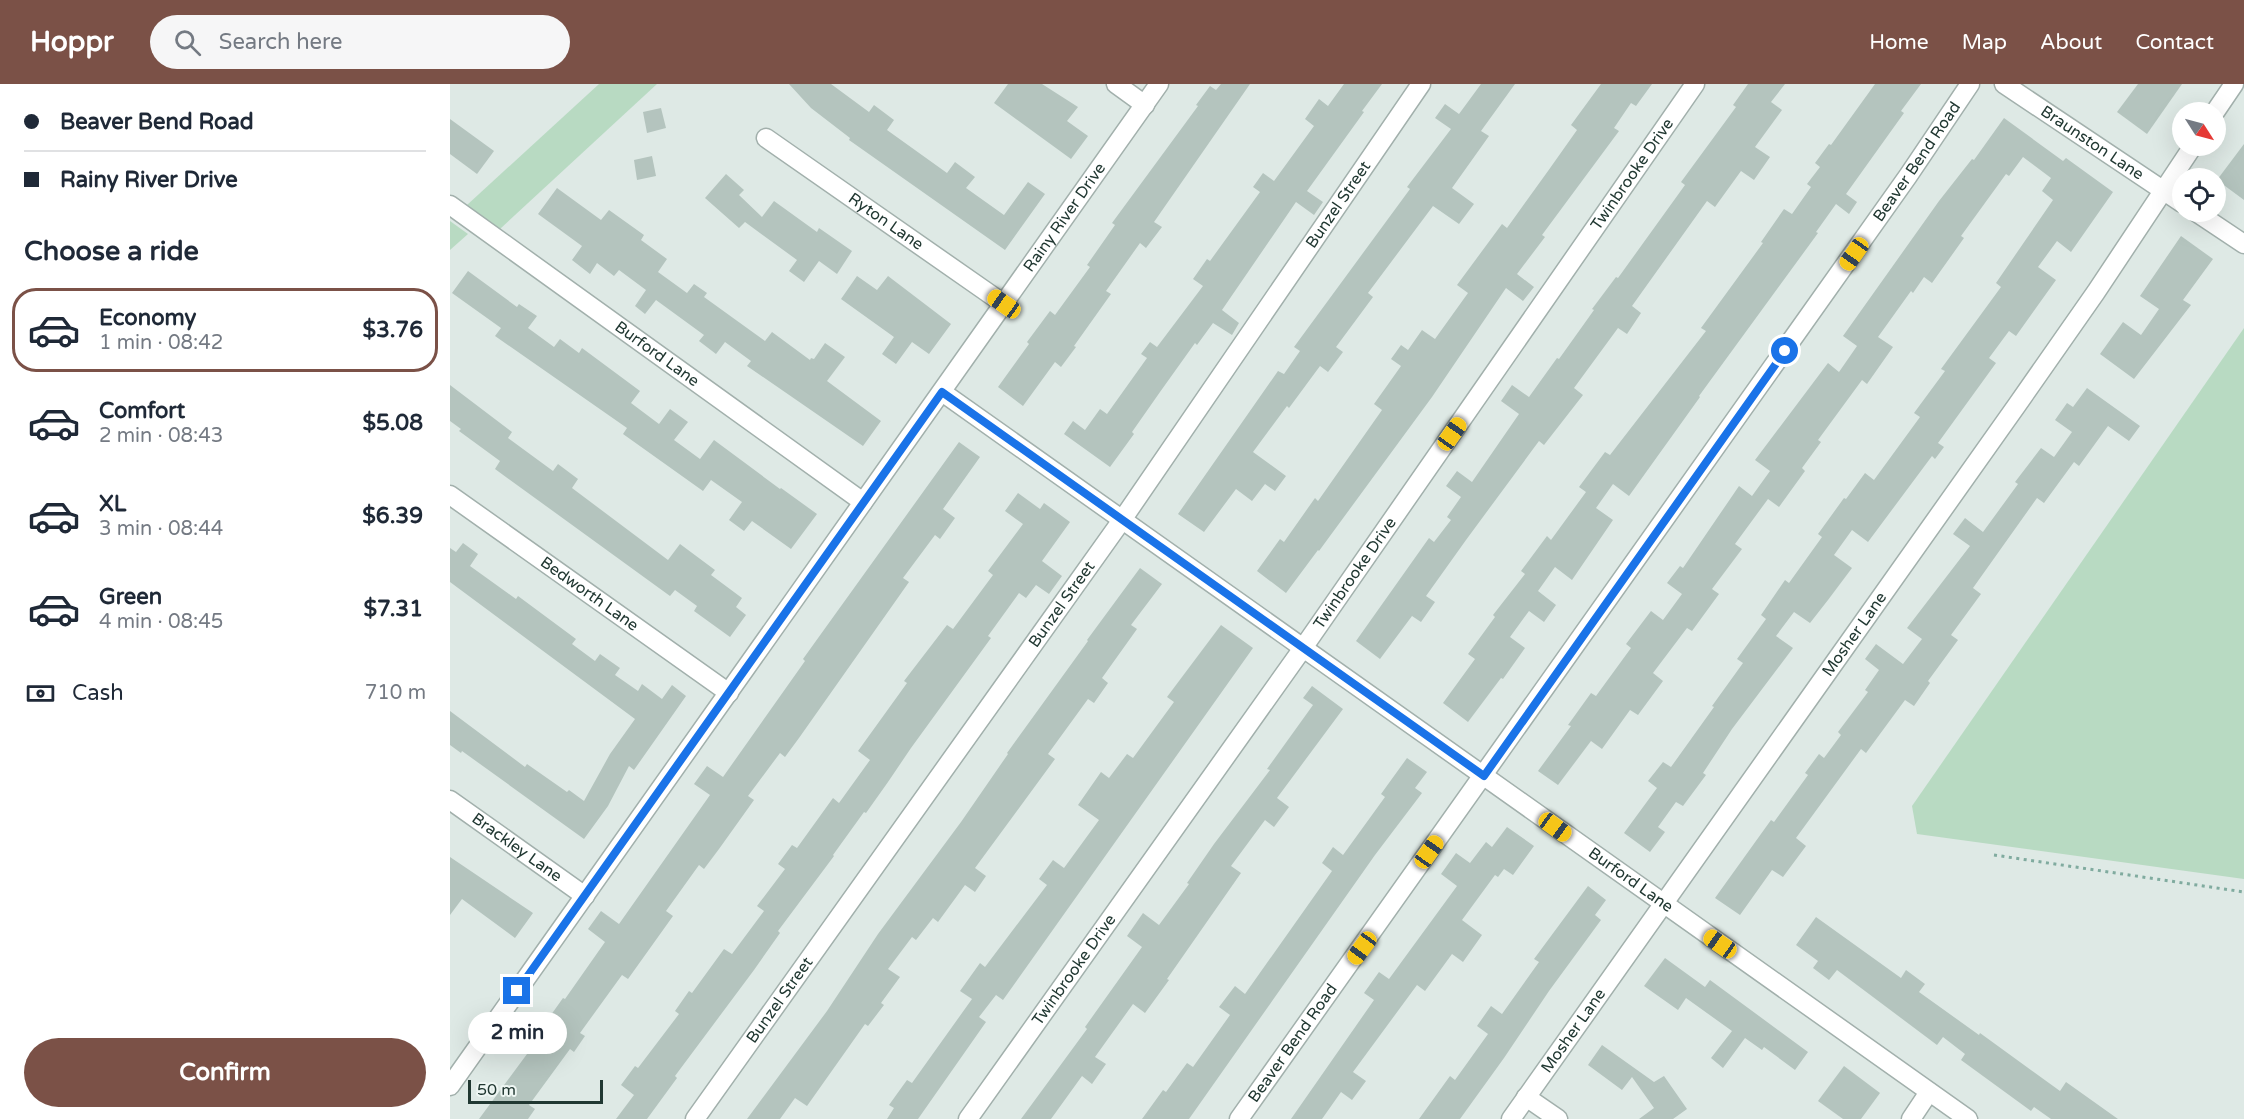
<!DOCTYPE html>
<html lang="en">
<head>
<meta charset="utf-8">
<style>
	:root { --surface:#fff; --page:#f6f6f7; --text:#1f2937; --muted:#747a83; --line:#e0e1e3; --accent:#7b5147 }
	body { margin:0; font-family:"Varela Round",sans-serif; background:var(--page); color:var(--text); height:100vh; display:flex; flex-direction:column; font-size:22px; white-space:nowrap }
	* { box-sizing:border-box; margin:0 }
	p { font-size:20px; color:var(--muted) }
	.icon { flex:none; width:33px; height:33px; fill:none; stroke:currentColor; stroke-width:2; stroke-linecap:round; stroke-linejoin:round }
	.map { position:relative; flex:1; overflow:hidden }
	.panel { display:flex; flex-direction:column; background:var(--surface); width:450px }
	.panel>* { flex:none }
	.top-card { display:grid; align-content:center; height:132px; padding:0 24px; background:var(--surface) }
	.needle { width:39px; rotate:126deg }
	.fabs { position:absolute; left:1722px; top:18px; display:grid; gap:12px }
	.fabs a { display:grid; place-items:center; width:54px; height:54px; border-radius:50%; background:var(--surface); box-shadow:0 6px 24px #0002; font-size:30px }
	.scale { position:absolute; left:18px; bottom:15px; width:135px; box-sizing:border-box; padding-left:6px; border:3px solid #213832; border-top:0; font-size:16px; line-height:21px; white-space:nowrap; color:#213832; -webkit-text-stroke:4px #eef6f3; paint-order:stroke }
	.end { position:absolute; width:27px; height:27px; margin:-14px; border:8px solid #1a73e8; background:#fff; box-shadow:0 0 0 3px #fff }
	.from { border-radius:50% }
	.bubble { position:absolute; height:42px; border-radius:21px; background:var(--surface); box-shadow:0 6px 24px #0002; font-size:20px; font-weight:800; line-height:42px; text-align:center }
	.car { position:absolute; width:18px; height:36px; margin:-18px -9px; border-radius:8px; box-shadow:0 0 4px 2px #0007; background:linear-gradient(#f5c518 24%,#345 0 40%,#f5c518 0 76%,#345 0 86%,#f5c518 0) }
	.top-card b { display:flex; align-items:center; gap:21px; height:57px; font-size:22px }
	.top-card b+b { border-top:2px solid var(--line) }
	.top-card i { width:15px; height:15px; background:var(--text) }
	ul { padding:0; list-style:none }
	li { display:flex; align-items:center; gap:18px; height:84px; margin:0 12px 9px; padding:0 12px; border:3px solid transparent; border-radius:24px }
	li div { flex:1 }
	li b { display:block; font-size:22px }
	li em { font-style:normal; font-weight:800 }
	li.current { border-color:var(--accent) }
	li>.icon { width:54px; height:54px; stroke-width:1.5 }
	h2 { padding:0 24px; font-size:27px; line-height:72px }
	.pay { display:flex; align-items:center; gap:15px; height:66px; padding:0 24px; font-size:22px }
	.pay p { margin-inline-start:auto }
	.cta { display:flex; gap:12px; margin-top:auto; padding:12px 24px }
	.cta a { flex:1; height:69px; border-radius:36px; background:var(--accent); color:#fff; font-size:24px; font-weight:800; line-height:69px; text-align:center }
	header { display:flex; align-items:center; gap:36px; box-sizing:border-box; height:84px; padding:0 30px; background:var(--accent); color:#fff }
	header strong { font-size:28px }
	nav { display:flex; gap:33px; margin-inline-start:auto; font-size:21px }
	.search { width:420px; height:54px; background:var(--page); display:flex; align-items:center; gap:15px; box-sizing:border-box; padding:0 21px; border-radius:33px; color:var(--muted); font-size:22px }
	main { display:flex; flex:1; min-height:0 }
	.map>svg:first-child { display:block }
</style>
</head>
<body>
<header>
<strong>Hoppr</strong>
<div class="search"><svg class="icon" aria-label="search" viewBox="0 0 24 24"><circle cx="10" cy="10" r="6"/><path d="M15 15l6 6"/></svg>Search here</div>
<nav><a>Home</a><a>Map</a><a>About</a><a>Contact</a></nav>
</header>
<main>
<section class="panel">
<div class="top-card">
<b><i class="from"></i>Beaver Bend Road</b>
<b><i></i>Rainy River Drive</b>
</div>
<h2>Choose a ride</h2>
<ul>
<li class="current"><svg class="icon" aria-label="car" viewBox="0 0 24 24"><path d="M5 17H2v-5l4-1 3-4h7l3 4 3 1v5h-3M9 17h6M6 11h13"/><circle cx="7" cy="17" r="2"/><circle cx="17" cy="17" r="2"/></svg><div><b>Economy</b><p>1 min · 08:42</p></div><em>$3.76</em></li>
<li><svg class="icon" aria-label="car" viewBox="0 0 24 24"><path d="M5 17H2v-5l4-1 3-4h7l3 4 3 1v5h-3M9 17h6M6 11h13"/><circle cx="7" cy="17" r="2"/><circle cx="17" cy="17" r="2"/></svg><div><b>Comfort</b><p>2 min · 08:43</p></div><em>$5.08</em></li>
<li><svg class="icon" aria-label="car" viewBox="0 0 24 24"><path d="M5 17H2v-5l4-1 3-4h7l3 4 3 1v5h-3M9 17h6M6 11h13"/><circle cx="7" cy="17" r="2"/><circle cx="17" cy="17" r="2"/></svg><div><b>XL</b><p>3 min · 08:44</p></div><em>$6.39</em></li>
<li><svg class="icon" aria-label="car" viewBox="0 0 24 24"><path d="M5 17H2v-5l4-1 3-4h7l3 4 3 1v5h-3M9 17h6M6 11h13"/><circle cx="7" cy="17" r="2"/><circle cx="17" cy="17" r="2"/></svg><div><b>Green</b><p>4 min · 08:45</p></div><em>$7.31</em></li>
</ul>
<div class="pay"><svg class="icon" aria-label="cash" viewBox="0 0 24 24"><path d="M3 7h18v10H3z"/><circle cx="12" cy="12" r="2"/></svg>Cash<p>710 m</p></div>
<div class="cta"><a>Confirm</a></div>
</section>
<div class="map">
<svg width="1794" height="1035" viewBox="0 0 1794 1035">
	<rect width="100%" height="100%" fill="#dee9e5"/>
	<g fill="#b8dac2">
		<polygon points="149,0 207,0 50,145 17,121"/>
		<polygon points="0,137 18,150 0,166"/>
		<polygon points="1794,244 1794,795 1467,750 1462,722"/>
	</g>
	<g fill="#b4c4be">
		<polygon points="339,0 381,0 419,28 424,21 444,36 437,46 497,89 505,78 525,93 516,104 554,131 578,98 595,110 555,166 399,56 400,54 361,24"/>
		<polygon points="558,0 592,0 628,23 617,37 638,52 621,75 544,19"/>
		<polygon points="771,0 800,0 704,138 712,143 696,164 690,159 656,207 661,210 624,262 626,263 611,283 605,278 573,322 548,303 579,260 577,258 600,227 605,231 640,183 637,181 665,141 662,139 748,22 746,21 760,2 766,6"/>
		<polygon points="894,0 932,0 912,27 914,28 857,107 873,118 864,131 846,118 772,226 789,239 782,251 763,239 747,261 745,259 710,308 682,348 684,350 660,383 614,350 623,337 635,346 650,325 657,330 697,274 691,270 700,258 707,263 753,202 743,195 757,175 760,177 810,108 803,103 813,89 824,97 864,42 855,35 869,15 878,22"/>
		<polygon points="1031,0 1065,0 1031,47 1039,52 1002,104 1024,120 1009,140 983,122 918,209 923,213 886,263 893,268 878,288 870,282 839,324 837,322 803,368 836,392 825,407 815,400 802,417 786,405 754,448 728,430 828,287 834,290 850,267 844,263 960,105 957,103 1001,45 985,34 995,20 1009,30"/>
		<polygon points="1151,0 1202,0 1186,22 1181,19 1164,44 1169,47 1092,151 1095,153 1067,190 1084,203 1073,217 1056,204 982,313 869,467 868,466 836,509 807,487 830,455 834,458 865,414 868,417 932,326 924,320 951,282 941,275 951,261 958,266 972,246 985,255 1018,209 1007,201 1052,140 1057,144 1098,87 1127,46 1121,41"/>
		<polygon points="1298,0 1335,0 1321,18 1332,26 1305,63 1320,73 1304,96 1291,87 1265,123 1257,117 1182,222 1191,229 1177,250 1168,244 1124,304 1133,311 1094,361 1089,357 1016,456 976,512 985,518 971,538 962,532 930,575 906,557 979,454 984,458 1001,436 997,433 1011,413 996,402 1007,387 1022,398 1069,330 1051,317 1062,301 1079,313 1107,274 1109,275 1144,226 1142,225 1166,193 1168,194 1235,101 1231,98 1286,23 1283,21"/>
		<polygon points="1425,0 1471,0 1451,27 1454,29 1396,110 1407,118 1399,130 1386,120 1366,148 1368,149 1249,312 1250,313 1179,412 1163,400 1146,424 1163,436 1122,496 1105,483 1088,507 1106,521 1094,538 1079,527 1060,553 1075,564 1053,595 1051,594 1018,638 993,619 1025,575 1018,570 1045,533 1043,531 1075,490 1071,487 1097,452 1101,456 1136,408 1129,403 1155,368 1160,371 1256,247 1251,244 1313,159 1311,158 1334,125 1342,130 1361,103 1357,100 1370,83 1365,79 1379,60 1381,61"/>
		<polygon points="1688,0 1732,0 1697,50 1667,28"/>
		<polygon points="211,24 216,44 197,49 193,28"/>
		<polygon points="1554,34 1613,77 1616,74 1663,108 1621,168 1607,157 1588,183 1606,196 1566,252 1559,247 1539,274 1546,279 1488,359 1494,363 1485,375 1482,372 1418,458 1402,446 1384,471 1402,484 1378,516 1360,539 1344,528 1326,552 1343,564 1282,645 1253,689 1256,691 1233,722 1226,718 1208,743 1215,748 1200,768 1174,749 1207,704 1198,697 1213,678 1221,683 1264,623 1262,622 1293,579 1287,575 1316,535 1311,531 1335,496 1339,499 1372,453 1368,450 1394,414 1396,415 1415,389 1424,396 1470,333 1464,329 1495,287 1491,285 1551,203 1546,199 1603,116 1592,107 1601,94 1573,73 1559,92 1556,90 1511,152 1514,154 1482,199 1474,193 1463,209 1461,207 1428,253 1443,263 1417,300 1412,296 1368,356 1371,358 1352,384 1355,387 1329,423 1318,415 1285,460 1292,465 1262,505 1269,510 1242,547 1237,544 1203,589 1213,597 1188,631 1180,626 1152,665 1141,657 1108,701 1088,687 1121,642 1118,641 1141,609 1146,612 1181,564 1176,560 1201,527 1213,536 1232,510 1217,499 1230,482 1233,484 1289,402 1302,412 1320,387 1305,376 1378,279 1389,288 1407,262 1393,252 1489,117 1522,75 1524,76"/>
		<polygon points="0,35 44,67 27,90 0,70"/>
		<polygon points="1794,60 1794,116 1767,96"/>
		<polygon points="202,72 206,92 187,96 184,76"/>
		<polygon points="276,90 294,106 289,111 312,133 324,117 367,148 369,144 402,167 387,190 369,177 354,198 339,187 347,176 295,138 289,144 255,114"/>
		<polygon points="107,104 151,136 159,126 194,151 191,156 217,175 208,188 237,209 244,200 257,209 254,213 315,257 322,248 360,276 361,274 364,275 375,259 395,273 377,297 431,337 413,362 297,282 301,277 275,258 266,270 249,257 254,251 206,216 195,230 185,222 196,206 169,186 164,192 147,179 140,190 122,176 132,162 88,130"/>
		<polygon points="1731,152 1763,175 1733,216 1741,221 1684,295 1650,270 1673,238 1691,251 1709,225 1690,212"/>
		<polygon points="18,187 67,223 69,220 87,232 78,244 104,263 110,255 129,269 132,264 190,307 181,319 209,340 220,325 238,338 224,356 250,375 264,356 330,405 331,404 367,430 341,465 302,437 294,447 279,436 292,418 261,396 253,407 173,350 177,344 45,252 51,244 2,209"/>
		<polygon points="407,192 427,206 438,192 501,240 479,270 462,258 446,280 432,270 444,253 391,215"/>
		<polygon points="0,301 62,348 58,354 103,387 108,380 128,395 122,404 218,476 230,460 265,486 261,491 292,514 286,523 296,531 280,553 244,527 247,522 225,506 220,512 45,385 50,377 9,347 11,345 0,337"/>
		<polygon points="1637,304 1690,342 1679,357 1658,342 1629,382 1624,378 1594,419 1587,414 1523,504 1531,510 1501,551 1508,556 1478,597 1480,599 1464,622 1455,616 1416,669 1411,665 1346,754 1356,762 1333,793 1322,786 1290,831 1265,814 1321,736 1324,738 1358,691 1355,689 1369,670 1374,674 1391,651 1388,648 1418,608 1415,606 1429,586 1415,575 1426,560 1453,580 1472,555 1457,544 1520,462 1503,450 1515,434 1533,448 1568,400 1565,398 1591,364 1604,373 1622,348 1605,336 1617,319 1623,323"/>
		<polygon points="509,358 530,373 493,425 505,434 490,455 485,451 453,494 459,498 349,654 335,673 330,669 298,712 304,716 269,765 254,785 249,781 216,827 223,832 178,895 172,891 130,949 135,952 124,968 120,965 79,1021 85,1025 78,1035 29,1035 94,947 91,945 113,914 115,915 155,858 138,845 151,827 169,840 260,711 244,700 257,682 273,693 355,577 353,575"/>
		<polygon points="568,409 590,425 594,419 620,438 592,477 612,492 599,510 586,501 576,514 569,509 538,552 541,554 461,664 438,698 416,729 414,728 383,771 384,772 328,847 330,849 304,886 225,992 227,994 197,1035 166,1035 184,1011 171,1001 185,982 188,984 229,930 225,927 239,907 242,909 274,865 282,870 314,827 307,822 335,785 328,780 342,761 347,764 383,714 389,719 420,676 408,667 457,599 454,597 497,541 503,545 543,491 538,487 573,440 555,427"/>
		<polygon points="13,459 28,470 20,482 66,515 68,512 126,555 122,560 145,577 150,570 170,584 165,591 188,607 192,600 212,615 222,601 236,612 184,686 179,682 158,722 134,755 12,667 11,669 0,661 0,627 75,683 77,680 117,708 119,706 134,717 160,670 185,635 0,498 0,464 6,468"/>
		<polygon points="690,484 712,500 681,541 687,545 652,594 658,599 644,619 638,615 598,670 605,675 525,784 536,792 525,808 515,801 488,838 483,834 466,856 462,853 438,885 450,893 431,919 434,921 418,942 415,940 357,1022 345,1014 330,1035 297,1035 377,927 428,850 511,738 558,670 557,669 638,557 637,556"/>
		<polygon points="771,541 803,564 553,916 546,911 529,933 536,938 468,1035 437,1035 444,1024 439,1021 457,996 462,999 522,915 510,907 530,879 535,883 597,801 589,795 603,776 614,784 649,736 628,721 651,688 659,694 677,670 683,674 724,618 717,613"/>
		<polygon points="862,602 893,625 827,714 839,723 824,743 815,736 781,782 791,789 717,895 719,896 695,929 683,920 645,973 656,980 642,1000 632,992 601,1035 571,1035 637,945 635,943 692,863 677,852 693,829 709,841 739,800 737,799 764,760 820,686 817,685 863,621 853,614"/>
		<polygon points="957,674 977,688 965,704 972,709 925,771 739,1035 692,1035 713,1006 716,1008 737,979 743,983 780,931 769,923 785,902 795,910 882,787 872,779 883,763 893,771 935,713 931,710"/>
		<polygon points="1057,743 1084,762 1063,791 1054,785 1048,793 1045,791 1012,836 1032,851 1013,878 1002,870 975,907 967,901 903,988 916,997 902,1016 891,1008 872,1035 841,1035 924,916 914,909 929,888 939,895 1007,802 991,790 1006,769 1020,779 1036,758 1042,763"/>
		<polygon points="0,773 83,829 65,854 12,815 0,831"/>
		<polygon points="1138,802 1156,816 1145,831 1151,836 1099,907 1054,974 1010,1035 969,1035 1000,992 1005,996 1038,950 1027,942 1041,922 1052,930 1089,878 1084,875"/>
		<polygon points="1366,833 1451,894 1456,886 1475,900 1469,908 1529,951 1530,949 1610,1007 1616,998 1668,1035 1601,1035 1584,1023 1581,1027 1511,976 1515,970 1493,953 1487,961 1387,886 1379,896 1363,884 1368,877 1346,861"/>
		<polygon points="1215,874 1255,903 1260,896 1358,968 1345,986 1314,963 1312,966 1295,954 1273,984 1261,974 1282,947 1236,914 1228,926 1194,902"/>
		<polygon points="1152,961 1204,998 1214,992 1237,1025 1223,1035 1189,1035 1204,1024 1182,993 1172,1006 1138,981"/>
		<polygon points="1394,982 1430,1009 1411,1035 1393,1035 1368,1017"/>
	</g>
	<g fill="none" stroke-linecap="round" stroke-linejoin="round">
		<g stroke="#a2b0ac" stroke-width="21">
			<g id="minor">
				<polyline points="666,0 695,21"/>
				<path id="s1" d="M1554,0L1732,119"/>
				<polyline points="1765,28 1784,0"/>
				<path id="s2" d="M316,54L554,220"/>
				<path id="s3" d="M0,121L413,418"/>
				<polyline points="1746,128 1794,160"/>
				<path id="s4" d="M492,308L1518,1035"/>
				<path id="s5" d="M0,411L279,609"/>
				<path id="s6" d="M0,716L135,812"/>
				<path id="s7" d="M0,1002L709,0"/>
				<polyline points="1076,1013 1108,1035"/>
				<path id="s8" d="M245,1035L672,436L971,0"/>
				<path id="s9" d="M518,1035L853,564L1245,0"/>
				<path id="s10" d="M789,1035L1458,92L1520,0"/>
				<path id="s11" d="M1061,1035L1567,321L1646,208L1743,62"/>
				<polyline points="1461,1035 1479,1008"/>
			</g>
		</g>
		<polyline stroke="#80ab9f" stroke-width="3" stroke-dasharray="3 4.5" stroke-linecap="butt" points="1544,771 1794,808"/>
		<use href="#minor" stroke="#fff" stroke-width="18"/>
	</g>
	<g fill="none" stroke-linecap="round" stroke-linejoin="round">
		<polyline stroke="#1a73e8" stroke-width="8" points="67,907 492,308 1034,692 1335,267"/>
	</g>
	<g text-anchor="middle" dominant-baseline="central" stroke-width="4.5" stroke-linejoin="round" paint-order="stroke">
		<g font-size="16" fill="#213832" stroke="#eef6f3">
			<text stroke="none"><textPath href="#s1" startOffset="106">Braunston Lane</textPath></text>
			<text stroke="none"><textPath href="#s10" startOffset="1173">Beaver Bend Road</textPath></text>
			<text stroke="none"><textPath href="#s9" startOffset="1155">Twinbrooke Drive</textPath></text>
			<text stroke="none"><textPath href="#s8" startOffset="1118">Bunzel Street</textPath></text>
			<text stroke="none"><textPath href="#s7" startOffset="1064">Rainy River Drive</textPath></text>
			<text stroke="none"><textPath href="#s2" startOffset="146">Ryton Lane</textPath></text>
			<text stroke="none"><textPath href="#s3" startOffset="255">Burford Lane</textPath></text>
			<text stroke="none"><textPath href="#s9" startOffset="669">Twinbrooke Drive</textPath></text>
			<text stroke="none"><textPath href="#s5" startOffset="171">Bedworth Lane</textPath></text>
			<text stroke="none"><textPath href="#s8" startOffset="632">Bunzel Street</textPath></text>
			<text stroke="none"><textPath href="#s11" startOffset="594">Mosher Lane</textPath></text>
			<text stroke="none"><textPath href="#s6" startOffset="82">Brackley Lane</textPath></text>
			<text stroke="none"><textPath href="#s4" startOffset="844">Burford Lane</textPath></text>
			<text stroke="none"><textPath href="#s9" startOffset="183">Twinbrooke Drive</textPath></text>
			<text stroke="none"><textPath href="#s8" startOffset="146">Bunzel Street</textPath></text>
			<text stroke="none"><textPath href="#s11" startOffset="108">Mosher Lane</textPath></text>
			<text stroke="none"><textPath href="#s10" startOffset="93">Beaver Bend Road</textPath></text>
		</g>
	</g>
</svg>
<div class="fabs">
<a><svg class="needle" viewBox="-14 -14 28 28"><path d="M0-13l5 13h-10z" fill="#e53935"/><path d="M0 13l5-13h-10z" fill="#747a83"/></svg></a>
<a><svg class="icon" aria-label="locate" viewBox="0 0 24 24"><circle cx="12" cy="12" r="6"/><path d="M12 2v4M12 18v4M2 12h4M18 12h4"/></svg></a>
</div>
<div class="scale">50 m</div>
<i class="end from" style="left:1335px;top:267px"></i>
<i class="end" style="left:67px;top:907px"></i>
<div class="bubble" style="left:18px;top:928px;width:99px">2 min</div>
<i class="car" style="left:1404px;top:170px;rotate:215deg"></i>
<i class="car" style="left:554px;top:220px;rotate:305deg"></i>
<i class="car" style="left:1002px;top:350px;rotate:35deg"></i>
<i class="car" style="left:1105px;top:743px;rotate:126deg"></i>
<i class="car" style="left:979px;top:768px;rotate:35deg"></i>
<i class="car" style="left:1270px;top:860px;rotate:305deg"></i>
<i class="car" style="left:912px;top:864px;rotate:216deg"></i>
</div>
</main>
</body>
</html>
